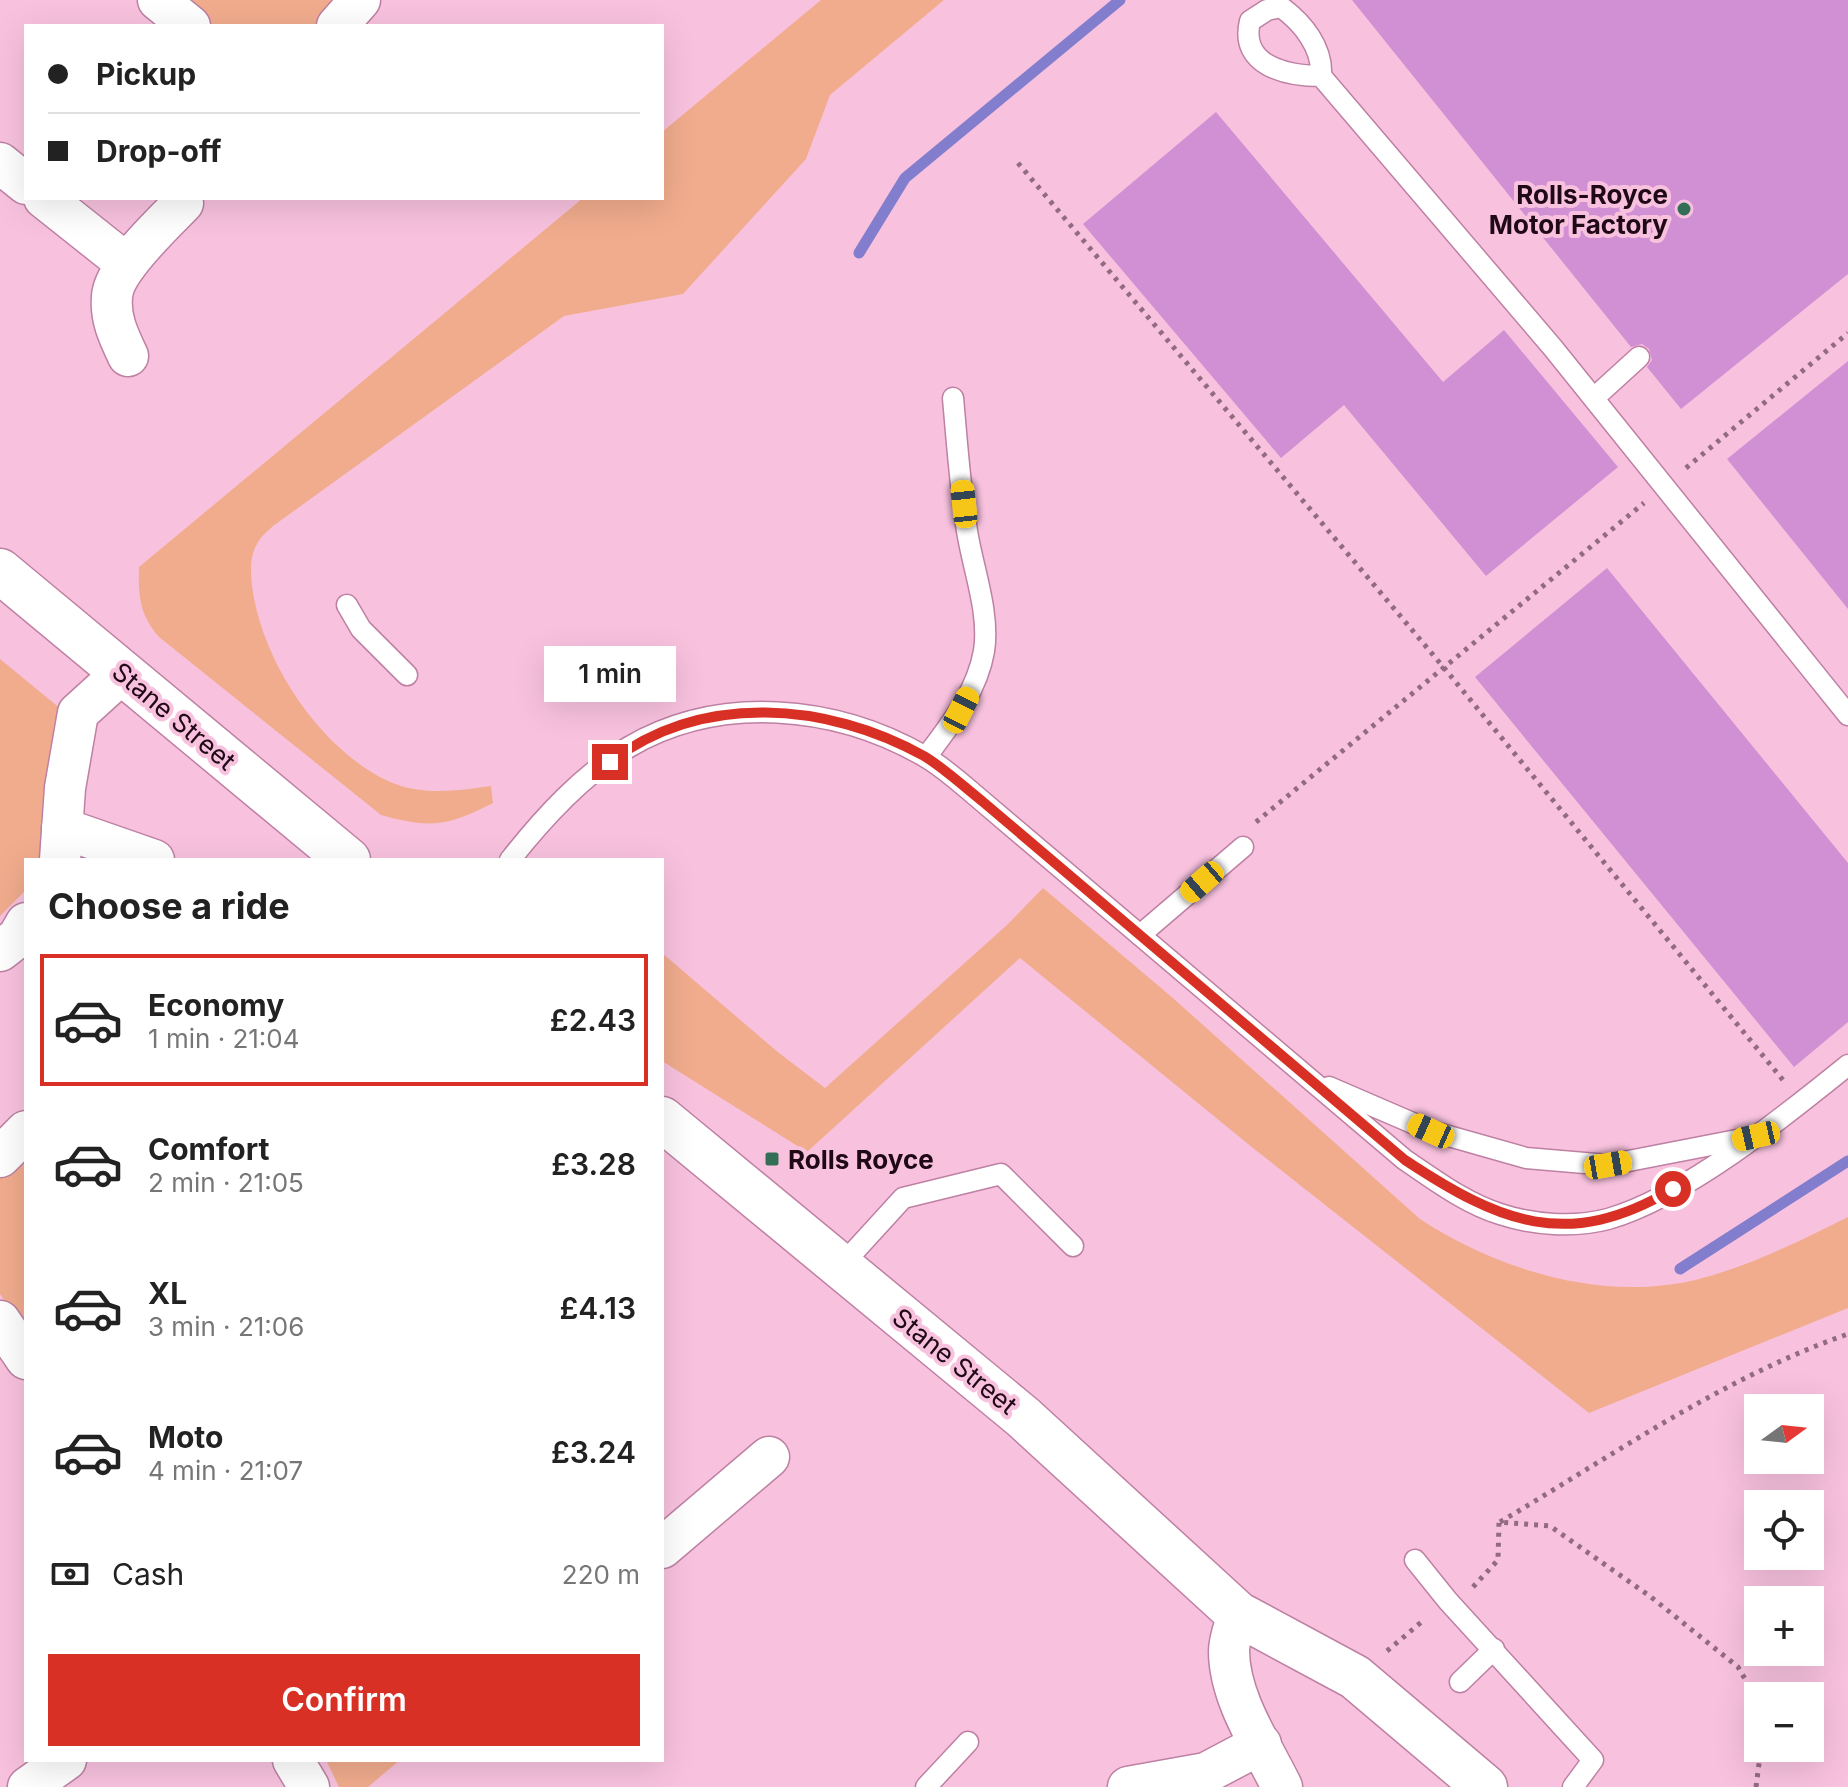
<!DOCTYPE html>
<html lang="en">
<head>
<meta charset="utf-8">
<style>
	:root { --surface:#fff; --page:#f2f2f2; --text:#222; --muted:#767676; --line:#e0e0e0; --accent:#d93025 }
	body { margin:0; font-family:Inter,sans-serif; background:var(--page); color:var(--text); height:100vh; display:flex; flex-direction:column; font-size:30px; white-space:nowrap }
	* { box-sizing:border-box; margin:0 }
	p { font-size:26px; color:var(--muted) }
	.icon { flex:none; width:44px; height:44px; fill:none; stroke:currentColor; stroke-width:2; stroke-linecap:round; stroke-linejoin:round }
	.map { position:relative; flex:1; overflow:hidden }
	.panel { position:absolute; left:24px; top:858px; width:640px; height:904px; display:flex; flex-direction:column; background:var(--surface); border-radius:0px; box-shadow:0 8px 32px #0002 }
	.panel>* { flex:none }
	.banner { position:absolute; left:24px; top:24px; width:640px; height:176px; border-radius:0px; box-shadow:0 8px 32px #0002; display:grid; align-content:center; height:176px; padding:0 24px; background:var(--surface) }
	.needle { width:52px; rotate:75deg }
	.buttons { position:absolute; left:1744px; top:1394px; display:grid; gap:16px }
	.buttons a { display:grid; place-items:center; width:80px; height:80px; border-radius:0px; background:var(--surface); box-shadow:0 8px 32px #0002; font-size:40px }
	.end { position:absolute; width:36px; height:36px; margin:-18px; border:10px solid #d93025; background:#fff; box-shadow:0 0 0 4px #fff }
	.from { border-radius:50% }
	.bubble { position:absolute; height:56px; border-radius:0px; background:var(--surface); box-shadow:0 8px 32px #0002; font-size:26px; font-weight:600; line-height:56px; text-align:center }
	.car { position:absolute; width:24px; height:48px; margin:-24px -12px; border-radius:10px; box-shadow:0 0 6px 2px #0007; background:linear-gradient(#f5c518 24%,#345 0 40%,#f5c518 0 76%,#345 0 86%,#f5c518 0) }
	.banner b { display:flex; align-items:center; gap:28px; height:76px; font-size:30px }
	.banner b+b { border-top:2px solid var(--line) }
	.banner i { width:20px; height:20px; background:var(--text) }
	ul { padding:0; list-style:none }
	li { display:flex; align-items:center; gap:24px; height:132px; margin:0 16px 12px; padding:0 8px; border:4px solid transparent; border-radius:0px }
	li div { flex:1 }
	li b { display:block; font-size:30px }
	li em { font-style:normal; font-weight:600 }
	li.selected { border-color:var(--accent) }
	li>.icon { width:72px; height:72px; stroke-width:1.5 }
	h2 { padding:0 24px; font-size:36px; line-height:96px }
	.pay { display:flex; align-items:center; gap:20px; height:88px; padding:0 24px; font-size:30px }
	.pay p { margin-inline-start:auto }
	.action { display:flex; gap:16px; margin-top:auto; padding:16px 24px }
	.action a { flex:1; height:92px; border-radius:0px; background:var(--accent); color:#fff; font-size:32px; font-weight:600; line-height:92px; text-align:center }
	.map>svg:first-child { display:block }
</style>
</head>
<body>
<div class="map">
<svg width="1848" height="1787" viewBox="0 0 1848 1787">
	<rect width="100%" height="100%" fill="#f8c2df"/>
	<g fill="#f1ac8d">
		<polygon points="175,0 338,0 320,26 207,26"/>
		<path d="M821,0H944L830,95L806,159L683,294L564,316L273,526C268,531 260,537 257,544C248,559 251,582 254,598C267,668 322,750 388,781C420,796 457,791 491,786L493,803C448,826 431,829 381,815L159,637C140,615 138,597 139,567L583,198H662V132Z"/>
		<polygon points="0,659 67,714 42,860 26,860 26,890 0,916"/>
		<path d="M1043,888L1174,999L1420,1219C1498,1270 1602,1302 1695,1280C1748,1267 1800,1241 1848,1217V1308L1589,1413L1253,1148L1020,958L807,1152L662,1061V953L779,1053L825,1088L1007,925Z"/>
		<polygon points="26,1146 26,1332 0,1294 0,1173"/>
		<polygon points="326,1760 400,1760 368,1787 339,1787"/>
	</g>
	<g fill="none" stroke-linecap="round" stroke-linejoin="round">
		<g stroke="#827dcc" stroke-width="11">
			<polyline points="859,253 905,178 1120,0"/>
			<polyline points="1680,1269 1848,1161"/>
		</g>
	</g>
	<g fill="#d090d3">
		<polygon points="1352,0 1848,0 1848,274 1681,409 1647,367 1652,360 1649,349 1642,344 1631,347"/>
		<polygon points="1216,112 1443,382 1504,330 1618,467 1486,576 1344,405 1281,458 1083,224"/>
		<polygon points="1848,361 1848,609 1727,459"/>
		<polygon points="1607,568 1848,863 1848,1022 1794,1067 1475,677"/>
	</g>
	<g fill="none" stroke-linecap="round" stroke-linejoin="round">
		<g stroke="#be80a3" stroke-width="23">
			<g id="service">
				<path d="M1321,76C1287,76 1239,66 1250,21L1267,10L1281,7C1303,23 1323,48 1321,76L1553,348L1848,715"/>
				<polyline points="1594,398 1639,357"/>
				<polyline points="347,605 361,629 407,675"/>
				<path d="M926,757C950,725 977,692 984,651C990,613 973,569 967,531C960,487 957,442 953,398"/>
				<path d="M510,860C543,818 582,775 629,747C720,694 835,705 924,756C945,768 964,786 982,801L1405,1160C1435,1180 1465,1203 1500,1214C1533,1225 1574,1228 1608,1219C1685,1197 1785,1116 1848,1065"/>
				<polyline points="1140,935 1243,847"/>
				<polyline points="1329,1087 1431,1131 1526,1158 1608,1165 1742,1139"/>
				<polyline points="841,1266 903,1198 1001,1174 1073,1246"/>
				<polyline points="1415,1560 1448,1601 1593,1760 1573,1787"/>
				<polyline points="1460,1682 1494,1649"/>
				<polyline points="926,1787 968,1742"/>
			</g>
		</g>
		<g stroke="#be80a3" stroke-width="43">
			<g id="minor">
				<polyline points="158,0 190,26"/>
				<polyline points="337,26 360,0"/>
				<polyline points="0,163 26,184"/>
				<polyline points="44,198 127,264"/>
				<path d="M128,356C119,337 110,319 112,297C113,269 164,223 183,203"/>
				<polyline points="62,828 154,860"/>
				<polyline points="60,860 65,788 78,713 122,673"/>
				<polyline points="0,951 18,937 26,923"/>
				<polyline points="0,1157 26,1131"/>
				<polyline points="0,1321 26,1359"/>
				<polyline points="662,1548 769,1457"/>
				<path d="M1238,1614C1235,1625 1229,1639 1229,1651C1229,1698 1262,1746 1282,1787"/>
				<polyline points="293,1760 309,1787"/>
				<polyline points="28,1787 66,1760"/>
				<polyline points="1128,1787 1206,1773 1261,1744"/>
			</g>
		</g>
		<g stroke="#be80a3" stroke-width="47">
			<g id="tertiary">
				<polyline points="0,571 348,860"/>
				<polyline points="662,1119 1023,1417 1238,1614 1355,1677 1485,1787"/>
			</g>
		</g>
		<g stroke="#926b81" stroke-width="5" stroke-dasharray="4 6" stroke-linecap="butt">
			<polyline points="1018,163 1445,669 1783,1080"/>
			<polyline points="1686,468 1848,333"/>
			<polyline points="1256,822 1644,503"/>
			<path d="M1500,1522C1612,1456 1724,1377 1848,1334"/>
			<polyline points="1473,1587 1498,1560 1499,1522 1550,1526 1651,1597 1738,1667 1758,1701"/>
			<polyline points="1387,1651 1425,1619"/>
			<polyline points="1756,1787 1761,1748"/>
		</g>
		<use href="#service" stroke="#fff" stroke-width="20"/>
		<use href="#minor" stroke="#fff" stroke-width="40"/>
		<use href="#tertiary" stroke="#fff" stroke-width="44"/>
	</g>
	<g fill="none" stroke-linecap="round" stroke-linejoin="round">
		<path stroke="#d93025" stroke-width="10" d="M610,762C702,692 827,702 924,756C944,768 963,786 982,801L1405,1160C1499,1222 1567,1252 1673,1189"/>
	</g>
	<g fill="#356e57" stroke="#f8c2df" stroke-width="3">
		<circle cx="1684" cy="209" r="8"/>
		<rect x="764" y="1151" width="16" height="16" rx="4"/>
	</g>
	<g text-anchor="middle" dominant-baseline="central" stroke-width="8" stroke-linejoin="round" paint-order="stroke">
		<g font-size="26" font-weight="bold" fill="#200917" stroke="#f8c2df" text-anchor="end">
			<text x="1668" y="194">Rolls-Royce<tspan x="1668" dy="30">Motor Factory</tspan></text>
			<text x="788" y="1159" text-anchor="start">Rolls Royce</text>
		</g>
		<g font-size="26" fill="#200917" stroke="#f8c2df">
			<text transform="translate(174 716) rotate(40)">Stane Street</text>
			<text transform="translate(955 1361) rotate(39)">Stane Street</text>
		</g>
	</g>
</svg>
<div class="buttons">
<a><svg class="needle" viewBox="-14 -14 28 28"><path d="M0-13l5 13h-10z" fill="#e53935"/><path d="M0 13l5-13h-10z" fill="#767676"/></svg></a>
<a><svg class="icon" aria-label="locate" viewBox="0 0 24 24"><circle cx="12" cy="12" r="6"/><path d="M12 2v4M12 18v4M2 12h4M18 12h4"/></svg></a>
<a>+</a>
<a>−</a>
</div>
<i class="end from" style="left:1673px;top:1189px"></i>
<i class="end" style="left:610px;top:762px"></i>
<div class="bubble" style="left:544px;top:646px;width:132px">1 min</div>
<i class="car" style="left:964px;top:504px;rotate:354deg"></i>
<i class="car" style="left:961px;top:710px;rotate:27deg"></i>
<i class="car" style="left:1202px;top:882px;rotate:229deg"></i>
<i class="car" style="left:1431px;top:1131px;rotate:294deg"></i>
<i class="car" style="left:1756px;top:1136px;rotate:257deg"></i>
<i class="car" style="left:1608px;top:1165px;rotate:80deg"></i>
<div class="banner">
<b><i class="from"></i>Pickup</b>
<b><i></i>Drop-off</b>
</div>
<section class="panel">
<h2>Choose a ride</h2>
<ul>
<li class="selected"><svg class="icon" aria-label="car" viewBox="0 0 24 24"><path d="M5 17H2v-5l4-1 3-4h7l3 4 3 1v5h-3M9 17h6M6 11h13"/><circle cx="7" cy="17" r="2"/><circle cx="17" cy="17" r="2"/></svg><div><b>Economy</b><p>1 min · 21:04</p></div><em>£2.43</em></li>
<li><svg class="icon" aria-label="car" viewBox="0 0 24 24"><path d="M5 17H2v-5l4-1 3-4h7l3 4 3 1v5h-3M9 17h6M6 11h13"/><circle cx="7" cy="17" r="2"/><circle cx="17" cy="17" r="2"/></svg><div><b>Comfort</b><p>2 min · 21:05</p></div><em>£3.28</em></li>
<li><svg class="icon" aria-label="car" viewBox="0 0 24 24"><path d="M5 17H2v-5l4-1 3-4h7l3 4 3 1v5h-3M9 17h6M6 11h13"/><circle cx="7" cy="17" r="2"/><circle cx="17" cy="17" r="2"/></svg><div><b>XL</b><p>3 min · 21:06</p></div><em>£4.13</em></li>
<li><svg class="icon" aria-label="car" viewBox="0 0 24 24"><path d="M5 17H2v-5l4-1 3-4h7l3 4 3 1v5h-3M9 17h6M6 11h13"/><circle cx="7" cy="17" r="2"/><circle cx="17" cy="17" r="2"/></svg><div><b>Moto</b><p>4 min · 21:07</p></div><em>£3.24</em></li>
</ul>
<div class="pay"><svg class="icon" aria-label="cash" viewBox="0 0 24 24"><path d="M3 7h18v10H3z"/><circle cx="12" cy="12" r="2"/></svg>Cash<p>220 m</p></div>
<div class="action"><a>Confirm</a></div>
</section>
</div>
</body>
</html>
